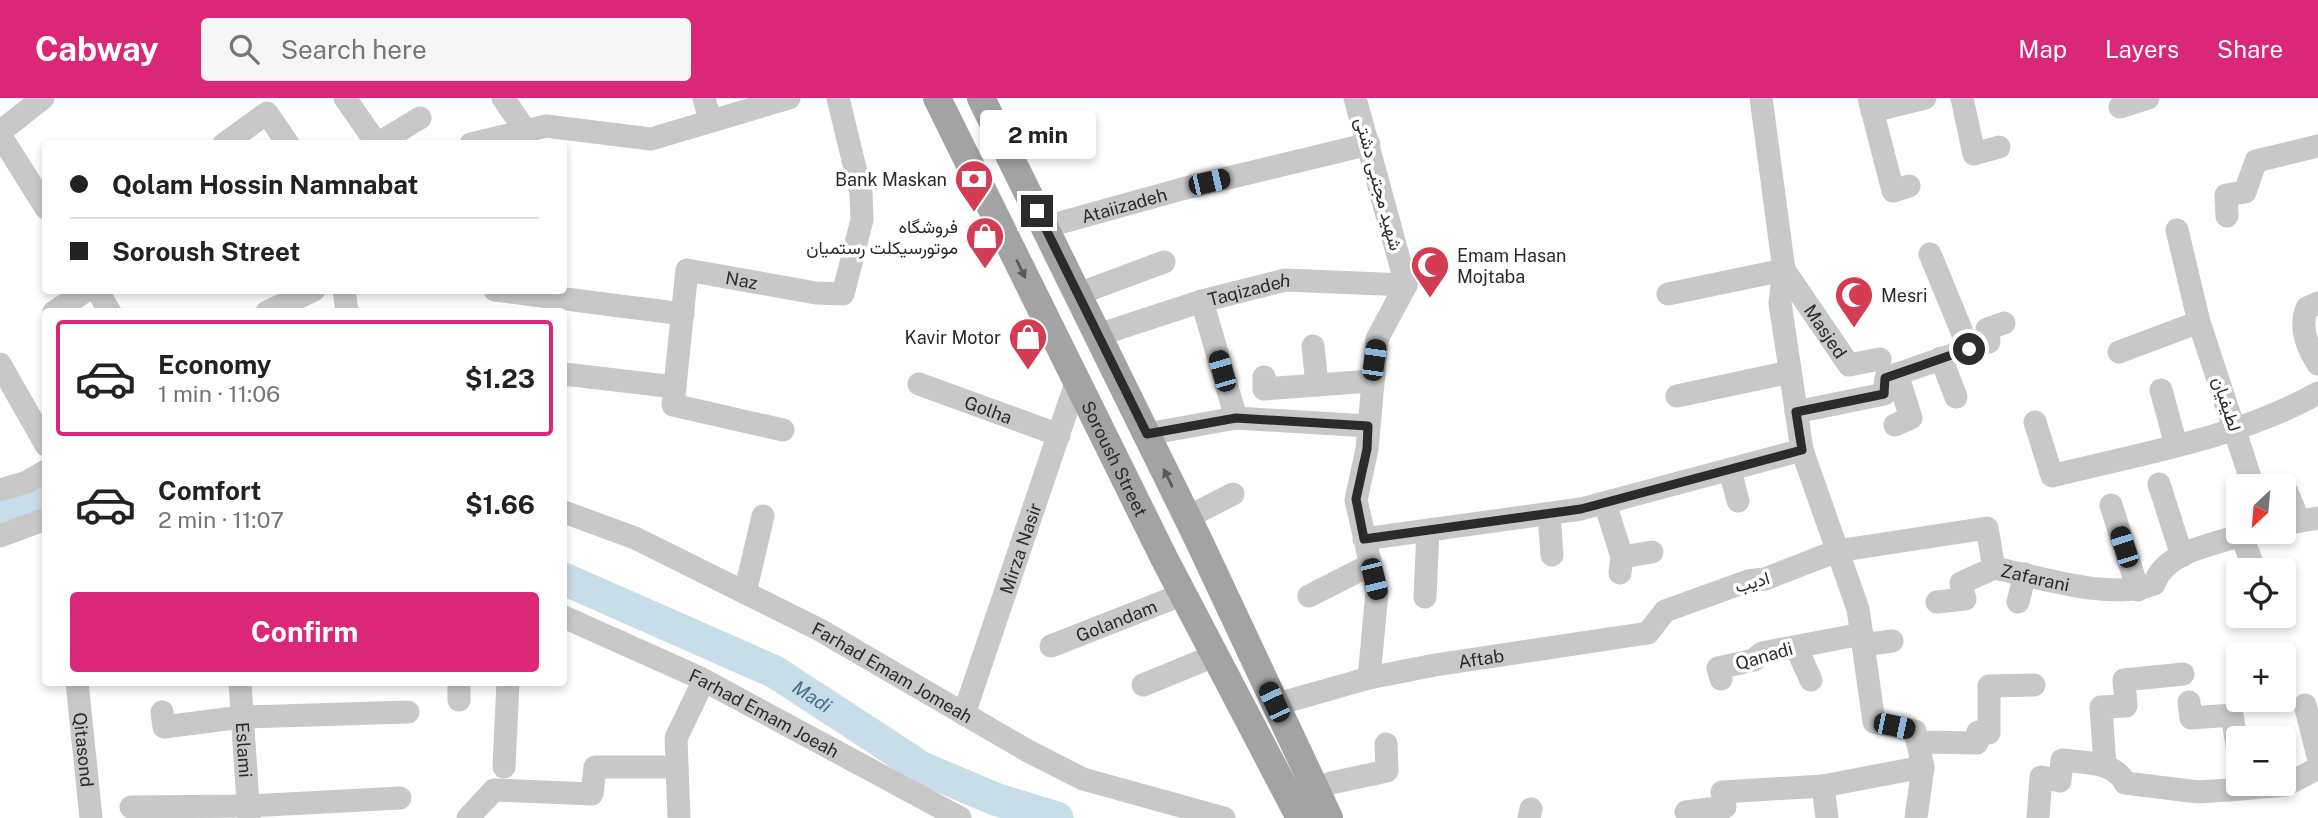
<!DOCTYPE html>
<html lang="en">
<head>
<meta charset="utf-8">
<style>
	:root { --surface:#fff; --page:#f6f6f6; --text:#222; --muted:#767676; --line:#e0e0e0; --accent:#db2777 }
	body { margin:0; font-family:"Public Sans",Vazirmatn,sans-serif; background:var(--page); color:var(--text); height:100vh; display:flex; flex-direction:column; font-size:26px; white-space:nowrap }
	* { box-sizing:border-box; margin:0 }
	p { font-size:23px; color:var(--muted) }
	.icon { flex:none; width:38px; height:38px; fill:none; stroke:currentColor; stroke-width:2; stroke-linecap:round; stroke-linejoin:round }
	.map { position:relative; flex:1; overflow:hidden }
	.drawer { position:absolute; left:42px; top:210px; width:525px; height:378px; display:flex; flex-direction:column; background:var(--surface); border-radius:7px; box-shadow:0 4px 10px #0003 }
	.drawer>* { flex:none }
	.top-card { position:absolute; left:42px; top:42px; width:525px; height:154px; border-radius:7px; box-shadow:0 4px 10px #0003; display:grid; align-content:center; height:154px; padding:0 28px; background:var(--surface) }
	.needle { width:46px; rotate:206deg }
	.controls { position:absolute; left:2226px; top:376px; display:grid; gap:14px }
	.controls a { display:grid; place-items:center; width:70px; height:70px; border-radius:7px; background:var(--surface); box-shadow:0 4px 10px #0003; font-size:35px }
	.end { position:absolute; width:32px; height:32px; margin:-16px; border:9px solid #2b2b2b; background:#fff; box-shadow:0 0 0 4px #fff }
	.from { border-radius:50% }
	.bubble { position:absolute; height:49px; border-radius:7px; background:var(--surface); box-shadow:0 4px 10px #0003; font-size:23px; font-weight:700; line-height:49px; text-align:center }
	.car { position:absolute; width:21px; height:42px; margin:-21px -10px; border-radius:9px; box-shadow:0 0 5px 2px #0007; background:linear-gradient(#222 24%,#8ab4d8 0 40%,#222 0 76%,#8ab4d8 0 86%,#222 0) }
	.top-card b { display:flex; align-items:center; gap:24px; height:66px; font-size:26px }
	.top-card b+b { border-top:2px solid var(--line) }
	.top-card i { width:18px; height:18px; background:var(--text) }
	ul { padding:12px 0 0; list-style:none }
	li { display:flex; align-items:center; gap:21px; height:116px; margin:0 14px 10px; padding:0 14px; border:4px solid transparent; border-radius:7px }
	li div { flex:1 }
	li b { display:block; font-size:26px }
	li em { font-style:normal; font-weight:700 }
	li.current { border-color:var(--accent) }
	li>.icon { width:63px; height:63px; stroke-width:1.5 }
	.button { display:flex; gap:14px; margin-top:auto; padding:14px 28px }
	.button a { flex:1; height:80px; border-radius:7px; background:var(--accent); color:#fff; font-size:28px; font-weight:700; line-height:80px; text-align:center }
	header { display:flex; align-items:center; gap:42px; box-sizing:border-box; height:98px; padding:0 35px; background:var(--accent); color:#fff }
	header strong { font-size:33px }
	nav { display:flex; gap:38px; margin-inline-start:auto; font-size:24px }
	.search { width:490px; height:63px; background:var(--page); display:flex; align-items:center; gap:18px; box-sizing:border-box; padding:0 24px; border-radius:7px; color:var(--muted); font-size:26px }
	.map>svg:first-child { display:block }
</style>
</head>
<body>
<header>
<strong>Cabway</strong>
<div class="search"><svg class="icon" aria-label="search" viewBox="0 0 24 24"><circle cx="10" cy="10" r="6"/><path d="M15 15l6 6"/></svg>Search here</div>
<nav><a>Map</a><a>Layers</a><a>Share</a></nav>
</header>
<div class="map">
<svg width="2318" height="720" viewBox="0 0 2318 720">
	<rect width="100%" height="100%" fill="#fff"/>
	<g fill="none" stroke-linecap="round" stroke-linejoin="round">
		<g stroke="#c7dde7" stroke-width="33">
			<polyline points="0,414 28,405 46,394"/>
			<path id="s1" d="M564,481L775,574L922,670L995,701L1057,720"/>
		</g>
		<g stroke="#c8c8c8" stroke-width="23">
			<polyline points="345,0 377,46 420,20"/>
			<polyline points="503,0 525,32"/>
			<polyline points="704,0 710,22"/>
			<polyline points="1355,0 1406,187 1377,241 1367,351 1356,402 1377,494 1369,580"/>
			<polyline points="1761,0 1784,172 1780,205 1802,352 1858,511 1874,624 1915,633 1923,669 1916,720"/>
			<polyline points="1869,0 1893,93 1909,88"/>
			<polyline points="1962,0 1974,56 1999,49"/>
			<polyline points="2120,9 2148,0"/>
			<polyline points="1872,13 1925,0"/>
			<polyline points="0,34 43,0"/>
			<polyline points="0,37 46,110"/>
			<polyline points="224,46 267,15 288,46"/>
			<polyline points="471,46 546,28 651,41 789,0"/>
			<polyline points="2227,118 2226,97 2245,94 2256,63 2318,48"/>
			<path id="s2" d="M1045,129L1182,91L1369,46"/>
			<polyline points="2177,132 2199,224 2253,388"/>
			<polyline points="1930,156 1969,251"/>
			<path id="s3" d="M1784,172L1849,267L1880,261"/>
			<polyline points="97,192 110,214"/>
			<polyline points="344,192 347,214"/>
			<polyline points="495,192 683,216"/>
			<polyline points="1078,196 1164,164"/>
			<polyline points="1668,196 1784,172"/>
			<polyline points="1202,203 1236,320"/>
			<path d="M2318,205L2307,210C2299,229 2307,249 2318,266"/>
			<polyline points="54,214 87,192"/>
			<polyline points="267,214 314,192"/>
			<path id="s4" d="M1098,237L1202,203L1285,182L1406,187"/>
			<polyline points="1313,248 1317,287"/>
			<polyline points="2119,254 2199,224"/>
			<polyline points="1941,260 1956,299"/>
			<polyline points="0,266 46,347"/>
			<polyline points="564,276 675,289"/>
			<polyline points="1264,279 1264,291 1371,283"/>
			<path id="s5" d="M919,286L1059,337"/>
			<polyline points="2161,292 2176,347"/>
			<polyline points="1677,298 1790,274"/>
			<polyline points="1796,314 1884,296 1886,280 1989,244 1987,231 2004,225"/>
			<path d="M2035,324L2052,378C2142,355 2236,341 2318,295"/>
			<polyline points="1895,327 1911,320 1897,276"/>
			<path id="s6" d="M783,332L673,307L687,172L816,195L843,196L862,122L861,95L838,0"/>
			<polyline points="1147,336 1236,320 1368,328"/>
			<polyline points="1730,372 1738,403"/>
			<polyline points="2159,386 2182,458"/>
			<polyline points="0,392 27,384 46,373"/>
			<polyline points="2287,394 2299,423"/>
			<polyline points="1605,405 1622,459 1620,475"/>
			<polyline points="2111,407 2138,492"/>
			<path id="s7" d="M564,414L635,440L820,532L1028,653L1083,681L1224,720"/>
			<polyline points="1549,416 1552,457"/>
			<polyline points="1188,419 1233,396"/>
			<polyline points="2284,426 2318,420"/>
			<polyline points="2241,437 2255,472"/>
			<polyline points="0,438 46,421"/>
			<polyline points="1364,441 1581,411 1802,352"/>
			<polyline points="1622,459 1652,454"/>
			<polyline points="745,495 763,418"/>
			<polyline points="1309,498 1370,467"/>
			<polyline points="1425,499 1428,432"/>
			<polyline points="1937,504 1965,501 1961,485 1994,470"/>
			<polyline points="2018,504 2025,476"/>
			<path id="s8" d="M564,519L698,579L960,720"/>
			<polyline points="1863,547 1892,543"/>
			<path id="s9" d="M1051,548L1181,497"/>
			<polyline points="1796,549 1811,582"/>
			<polyline points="1721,581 1718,570 1754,562 1762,555 1862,536"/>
			<path id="s10" d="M77,584L91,720"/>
			<path id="s11" d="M240,584L249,720"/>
			<polyline points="459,584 459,602"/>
			<polyline points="1143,587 1209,560"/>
			<path id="s12" d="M1288,603L1369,580L1435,567L1648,535L1665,513L1748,483L1765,481L1837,453L1987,430L1994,470C2040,479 2111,503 2154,486C2166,451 2219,446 2251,434"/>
			<polyline points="2189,604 2191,620 2232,617 2238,653"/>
			<polyline points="2305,607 2318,658"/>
			<polyline points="162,614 164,629 242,619 408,614"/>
			<path id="s13" d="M964,616L1076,285"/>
			<polyline points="1918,644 1977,645 1978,634 1989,635 1989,588 2034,587"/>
			<polyline points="2105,668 2101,609 2126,608 2124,582 2183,576"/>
			<polyline points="504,669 508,584"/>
			<polyline points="1331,685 1387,673 1386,646"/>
			<polyline points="1823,688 1827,720"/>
			<polyline points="131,709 248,708 400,700"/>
			<polyline points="1686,714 1725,709 1722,694 1823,688 1923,669"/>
			<polyline points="468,720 494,692 592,696 595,669 677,669"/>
			<polyline points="679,720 676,640 704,582"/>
			<polyline points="1529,720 1531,711"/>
			<path d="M2038,720L2041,679L2060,683L2062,662C2084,665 2115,663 2125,685L2198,694L2229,692L2286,687L2318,670"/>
		</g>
		<g stroke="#a3a3a3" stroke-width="28">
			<path id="s14" d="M937,0L1164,460L1300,720"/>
			<polyline points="981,0 1198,441 1329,720"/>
		</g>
	</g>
	<defs><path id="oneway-solid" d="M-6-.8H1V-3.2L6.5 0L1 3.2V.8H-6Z" transform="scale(1.75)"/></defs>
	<g fill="#5b5b5b">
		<use href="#oneway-solid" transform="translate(1021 171) rotate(64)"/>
		<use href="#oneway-solid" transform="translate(1168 380) rotate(-116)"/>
	</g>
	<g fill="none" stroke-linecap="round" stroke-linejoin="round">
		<polyline stroke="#2b2b2b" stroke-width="9" points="1037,113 1147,336 1236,320 1368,328 1367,351 1356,401 1364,441 1581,411 1802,352 1796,314 1884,296 1885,280 1969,251"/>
	</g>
	<defs>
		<g id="bank-pin" transform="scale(2.0125)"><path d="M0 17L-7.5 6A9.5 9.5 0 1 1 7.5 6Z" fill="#d43c53" stroke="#fff"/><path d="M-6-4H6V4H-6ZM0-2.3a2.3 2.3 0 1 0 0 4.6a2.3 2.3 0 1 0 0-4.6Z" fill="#fff"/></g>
		<g id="shop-pin" transform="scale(2.0125)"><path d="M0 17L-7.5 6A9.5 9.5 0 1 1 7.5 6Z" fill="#d43c53" stroke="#fff"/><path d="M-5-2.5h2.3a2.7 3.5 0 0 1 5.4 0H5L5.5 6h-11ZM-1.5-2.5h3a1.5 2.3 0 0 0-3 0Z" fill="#fff"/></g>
		<g id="mosque-pin" transform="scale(2.0125)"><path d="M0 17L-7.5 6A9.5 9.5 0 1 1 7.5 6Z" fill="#d43c53" stroke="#fff"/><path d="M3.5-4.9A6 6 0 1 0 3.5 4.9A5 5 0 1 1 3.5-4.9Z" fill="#fff"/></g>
	</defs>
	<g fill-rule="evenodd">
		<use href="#bank-pin" x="974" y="81"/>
		<use href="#shop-pin" x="985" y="138"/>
		<use href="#mosque-pin" x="1430" y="167"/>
		<use href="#mosque-pin" x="1854" y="197"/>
		<use href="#shop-pin" x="1028" y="239"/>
	</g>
	<g text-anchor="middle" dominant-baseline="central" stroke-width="7" stroke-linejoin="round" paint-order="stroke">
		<g font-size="18" fill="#2b2b2b" stroke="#fff" text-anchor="end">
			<text x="947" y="81">Bank Maskan</text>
			<text x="958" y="128">فروشگاه<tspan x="958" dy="21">موتورسیکلت رستمیان</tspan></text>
			<text x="1457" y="157" text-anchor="start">Emam Hasan<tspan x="1457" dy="21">Mojtaba</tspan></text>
			<text x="1881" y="197" text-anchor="start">Mesri</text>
			<text x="1001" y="239">Kavir Motor</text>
		</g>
		<g font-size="18" fill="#2b2b2b" stroke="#fff">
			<text transform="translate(1379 86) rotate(75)">شهید مجتبی دشتی</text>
			<text stroke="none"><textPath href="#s2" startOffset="82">Ataiizadeh</textPath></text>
			<text stroke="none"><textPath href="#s6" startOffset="304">Naz</textPath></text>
			<text stroke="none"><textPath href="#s4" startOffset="158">Taqizadeh</textPath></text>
			<text stroke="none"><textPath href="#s3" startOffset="74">Masjed</textPath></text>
			<text transform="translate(2227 306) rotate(72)">لطیفیان</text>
			<text stroke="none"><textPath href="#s5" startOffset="74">Golha</textPath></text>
			<text stroke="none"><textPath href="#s14" startOffset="402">Soroush Street</textPath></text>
			<text stroke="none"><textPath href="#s13" startOffset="175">Mirza Nasir</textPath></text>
			<text stroke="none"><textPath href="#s12" startOffset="812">Zafarani</textPath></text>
			<text transform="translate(1752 484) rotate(-16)">ادیب</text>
			<text stroke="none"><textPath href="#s9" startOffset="70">Golandam</textPath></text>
			<text transform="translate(1764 558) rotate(-16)">Qanadi</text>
			<text stroke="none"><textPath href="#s12" startOffset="198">Aftab</textPath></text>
			<text stroke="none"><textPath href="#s7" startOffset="366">Farhad Emam Jomeah</textPath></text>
			<text stroke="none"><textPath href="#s8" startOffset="222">Farhad Emam Joeah</textPath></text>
			<text stroke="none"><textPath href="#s10" startOffset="68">Qitasond</textPath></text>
			<text stroke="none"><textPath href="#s11" startOffset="68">Eslami</textPath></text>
		</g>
		<g font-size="19" font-style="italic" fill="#427085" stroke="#fff">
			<text stroke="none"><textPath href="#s1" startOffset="275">Madi</textPath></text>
		</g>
	</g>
</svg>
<div class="controls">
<a><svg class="needle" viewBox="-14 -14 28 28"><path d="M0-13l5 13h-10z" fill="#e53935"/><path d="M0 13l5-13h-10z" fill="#767676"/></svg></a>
<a><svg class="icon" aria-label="locate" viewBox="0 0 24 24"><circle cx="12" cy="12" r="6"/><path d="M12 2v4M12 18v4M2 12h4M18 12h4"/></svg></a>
<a>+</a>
<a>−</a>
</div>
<i class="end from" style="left:1969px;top:251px"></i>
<i class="end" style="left:1037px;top:113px"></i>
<div class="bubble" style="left:980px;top:12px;width:116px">2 min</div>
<i class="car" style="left:1209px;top:84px;rotate:77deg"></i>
<i class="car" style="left:1374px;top:262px;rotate:8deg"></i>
<i class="car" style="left:1222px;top:273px;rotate:344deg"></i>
<i class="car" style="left:2124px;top:449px;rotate:342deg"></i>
<i class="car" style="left:1374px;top:481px;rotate:166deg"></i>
<i class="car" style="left:1274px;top:604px;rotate:335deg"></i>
<i class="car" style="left:1894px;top:628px;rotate:102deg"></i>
<div class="top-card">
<b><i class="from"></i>Qolam Hossin Namnabat</b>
<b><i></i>Soroush Street</b>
</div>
<section class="drawer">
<ul>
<li class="current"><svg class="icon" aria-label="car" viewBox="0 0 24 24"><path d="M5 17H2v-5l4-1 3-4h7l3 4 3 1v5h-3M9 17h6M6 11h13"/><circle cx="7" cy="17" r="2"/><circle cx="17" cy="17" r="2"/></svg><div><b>Economy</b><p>1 min · 11:06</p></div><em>$1.23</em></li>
<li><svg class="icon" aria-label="car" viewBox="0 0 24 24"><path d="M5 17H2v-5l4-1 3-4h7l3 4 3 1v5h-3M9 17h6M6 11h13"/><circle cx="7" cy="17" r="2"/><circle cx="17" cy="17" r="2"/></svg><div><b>Comfort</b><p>2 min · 11:07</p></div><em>$1.66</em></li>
</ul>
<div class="button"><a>Confirm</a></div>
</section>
</div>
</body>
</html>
